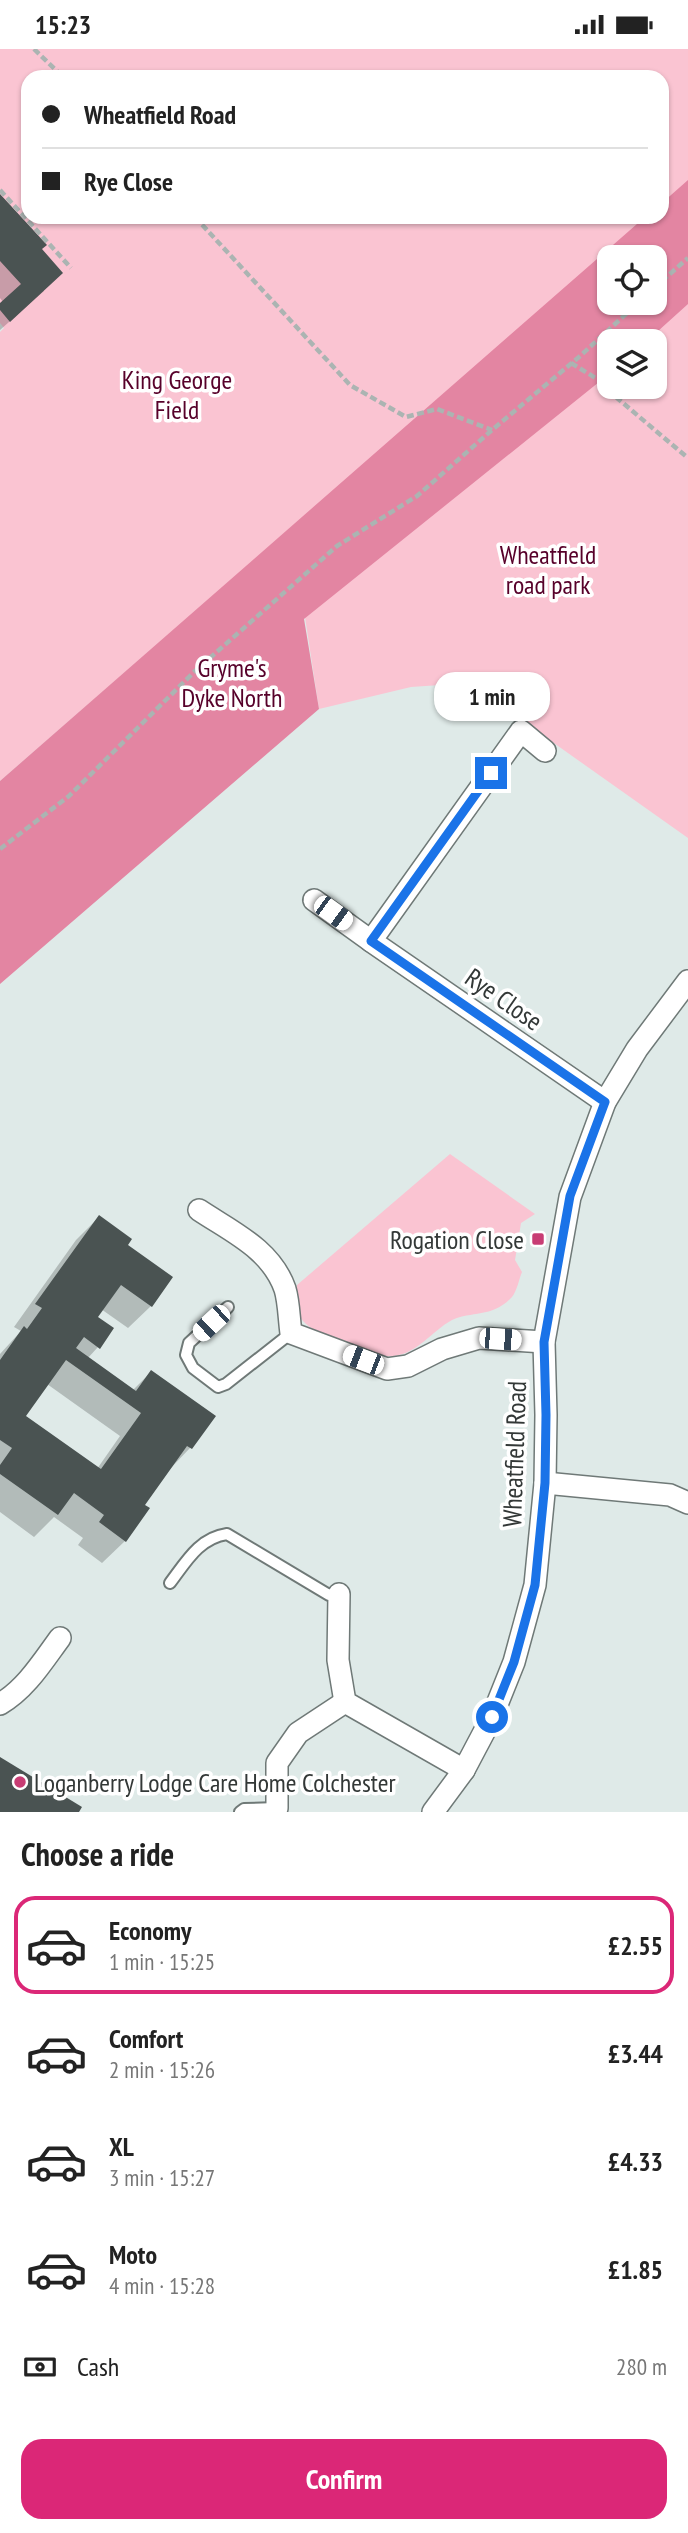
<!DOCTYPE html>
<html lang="en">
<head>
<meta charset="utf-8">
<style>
	:root { --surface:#fff; --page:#f2f2f2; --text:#222; --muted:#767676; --line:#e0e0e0; --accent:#db2777 }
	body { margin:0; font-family:"PT Sans Narrow",sans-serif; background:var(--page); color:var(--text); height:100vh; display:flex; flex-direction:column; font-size:26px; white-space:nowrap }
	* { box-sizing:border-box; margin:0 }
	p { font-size:23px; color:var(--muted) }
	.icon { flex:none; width:38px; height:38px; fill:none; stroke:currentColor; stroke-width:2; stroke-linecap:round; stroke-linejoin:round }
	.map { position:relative; height:1763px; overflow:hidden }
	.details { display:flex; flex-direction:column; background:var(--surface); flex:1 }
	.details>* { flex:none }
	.banner { position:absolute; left:21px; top:21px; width:648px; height:154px; border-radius:21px; box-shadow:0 2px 5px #0004; display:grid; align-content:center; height:154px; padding:0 21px; background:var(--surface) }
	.controls { position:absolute; left:597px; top:196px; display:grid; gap:14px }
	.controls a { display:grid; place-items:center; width:70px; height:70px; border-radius:14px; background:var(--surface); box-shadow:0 2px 5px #0004; font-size:35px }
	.end { position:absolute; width:32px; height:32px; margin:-16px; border:9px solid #1a73e8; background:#fff; box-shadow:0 0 0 4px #fff }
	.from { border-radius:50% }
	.bubble { position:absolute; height:49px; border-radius:21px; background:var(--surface); box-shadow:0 2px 5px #0004; font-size:23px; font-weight:700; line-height:49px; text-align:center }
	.car { position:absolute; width:21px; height:42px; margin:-21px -10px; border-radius:9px; box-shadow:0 0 5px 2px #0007; background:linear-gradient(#fff 24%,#345 0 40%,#fff 0 76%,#345 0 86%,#fff 0) }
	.banner b { display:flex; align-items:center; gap:24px; height:66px; font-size:26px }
	.banner b+b { border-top:2px solid var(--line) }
	.banner i { width:18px; height:18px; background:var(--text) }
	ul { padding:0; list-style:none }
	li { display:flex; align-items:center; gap:21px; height:98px; margin:0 14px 10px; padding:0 7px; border:4px solid transparent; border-radius:21px }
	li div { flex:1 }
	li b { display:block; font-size:26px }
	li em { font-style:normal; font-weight:700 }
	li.selected { border-color:var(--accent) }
	li>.icon { width:63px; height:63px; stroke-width:1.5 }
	h2 { padding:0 21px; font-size:32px; line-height:84px }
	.pay { display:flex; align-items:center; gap:18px; height:77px; padding:0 21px; font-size:26px }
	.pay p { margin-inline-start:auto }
	.cta { display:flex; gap:14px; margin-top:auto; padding:14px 21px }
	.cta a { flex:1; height:80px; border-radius:21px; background:var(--accent); color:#fff; font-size:28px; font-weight:700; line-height:80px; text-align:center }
	.status { display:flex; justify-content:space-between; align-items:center; height:49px; padding:0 35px; background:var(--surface); direction:ltr }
	.status svg { height:19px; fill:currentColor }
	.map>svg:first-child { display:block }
</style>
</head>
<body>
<div class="status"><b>15:23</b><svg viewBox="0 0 49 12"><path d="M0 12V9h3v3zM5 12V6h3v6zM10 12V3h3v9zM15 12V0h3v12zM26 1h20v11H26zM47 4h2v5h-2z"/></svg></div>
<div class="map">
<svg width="688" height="1763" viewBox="0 0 688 1763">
	<rect width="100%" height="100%" fill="#dfeae8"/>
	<g fill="#fac4d2" fill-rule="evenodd">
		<polygon points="0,0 688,0 688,133 662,156 662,28 28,28 28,168 648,168 0,732 0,283 4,279 0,274"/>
		<path d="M688,177V789L469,634L411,638L319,660L305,568L613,254H654ZM609,292H654V338H609Z"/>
		<path d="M450,1105L535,1165L521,1174L515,1211L522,1223C519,1230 517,1242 512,1248C493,1269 472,1262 452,1271C432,1282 417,1305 393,1307C374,1309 316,1287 303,1272C294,1262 296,1249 297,1236Z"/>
	</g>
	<path fill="#e385a2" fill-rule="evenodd" d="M688,131V255L647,292H609V325L304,570L319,660L0,935V732L645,168H662V154ZM609,208H654V254H609Z"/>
	<g fill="#0003" fill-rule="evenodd">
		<polygon points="0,147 40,200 44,242 0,281 0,256 3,253 0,249"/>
		<path d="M99,1168L125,1196L151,1257L128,1279L101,1260L95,1268L98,1298L87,1310L132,1342L151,1323L213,1367L190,1399L168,1422L142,1456L125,1492L102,1514L78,1496L83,1489L54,1468L34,1488L0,1463V1305L21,1282L14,1278L76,1191ZM47,1335L120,1387L97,1420L24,1368Z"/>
	</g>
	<g fill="#4a5352" fill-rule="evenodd">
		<polygon points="0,145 47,196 42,200 63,224 10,273 0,261 0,254 21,235 0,212"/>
		<path d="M99,1166L132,1190L128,1196L173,1228L152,1258L121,1236L98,1268L114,1279L100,1300L84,1288L76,1299L136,1342L151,1321L216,1367L192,1400L187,1397L145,1456L150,1459L126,1493L99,1473L104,1466L74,1444L58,1466L0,1425V1416L12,1399L0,1391V1311L24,1277L27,1280L42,1259L35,1255ZM66,1311L141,1364L101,1420L26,1367Z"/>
		<polygon points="0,1708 82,1758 79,1763 0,1763"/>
	</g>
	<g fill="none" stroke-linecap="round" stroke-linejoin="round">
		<g stroke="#6f7977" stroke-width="14">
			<g id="service">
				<polyline points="228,1258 189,1294 186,1306 193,1319 218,1338 226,1335 291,1284"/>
				<path d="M170,1534C186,1513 199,1489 227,1485L329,1546L339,1545"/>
				<polyline points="240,1763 244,1760 277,1759"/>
			</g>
		</g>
		<g stroke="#6f7977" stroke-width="24">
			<g id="minor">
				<polyline points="545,702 521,682 371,892 605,1053"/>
				<polyline points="314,851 371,892"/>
				<path d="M199,1161C232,1183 271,1200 285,1240C289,1253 289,1270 291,1284L387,1320L408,1317L442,1300L479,1289L544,1293"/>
				<polyline points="545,1434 670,1446 688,1454"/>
				<polyline points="339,1545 338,1611 345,1653 464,1721"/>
				<path d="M0,1655C26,1640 43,1612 60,1589"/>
				<polyline points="277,1759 277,1714 298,1684 345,1653"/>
				<polyline points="433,1763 464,1721 492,1668 514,1613 535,1536 545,1434 546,1366 544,1293 570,1148 605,1053 637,1000 688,932"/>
			</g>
		</g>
		<g stroke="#abb4b2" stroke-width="4.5" stroke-dasharray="7 3.5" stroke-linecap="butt">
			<polyline points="34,0 63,28"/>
			<polyline points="0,141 71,219"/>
			<polyline points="195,168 350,336 406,368 437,360 492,381"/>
			<polyline points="654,239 688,209"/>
			<polyline points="601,288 608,337 617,349 688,409"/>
			<polyline points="571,314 607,336"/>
			<polyline points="0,800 69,747 194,623 337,497 417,447 492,381 579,308 638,254"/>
		</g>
		<use href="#service" stroke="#fff" stroke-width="10"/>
		<use href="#minor" stroke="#fff" stroke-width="21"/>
	</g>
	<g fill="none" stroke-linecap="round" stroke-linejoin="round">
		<polyline stroke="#1a73e8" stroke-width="9" points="491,724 371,892 605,1053 570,1147 544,1293 546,1366 545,1434 535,1536 514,1613 492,1668"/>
	</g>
	<g fill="#c83d74" stroke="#fff" stroke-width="2.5">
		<rect x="531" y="1183" width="14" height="14" rx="3.5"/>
		<circle cx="20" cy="1733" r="7"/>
	</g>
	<g text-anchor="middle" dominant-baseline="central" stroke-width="7" stroke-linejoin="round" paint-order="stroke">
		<g font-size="26" fill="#57012a" stroke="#fff">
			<text x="177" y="330">King George<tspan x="177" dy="30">Field</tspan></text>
			<text x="548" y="505">Wheatfield<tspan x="548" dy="30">road park</tspan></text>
			<text x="232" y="618">Gryme's<tspan x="232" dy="30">Dyke North</tspan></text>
		</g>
		<g font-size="26" fill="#333837" stroke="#fff">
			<text transform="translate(504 950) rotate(35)">Rye Close</text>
			<text transform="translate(514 1405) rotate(-88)">Wheatfield Road</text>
		</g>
		<g font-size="26" fill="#333837" stroke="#fff" text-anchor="end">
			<text x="524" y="1190">Rogation Close</text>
			<text x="34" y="1733" text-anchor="start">Loganberry Lodge Care Home Colchester</text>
		</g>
	</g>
</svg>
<div class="controls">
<a><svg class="icon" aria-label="locate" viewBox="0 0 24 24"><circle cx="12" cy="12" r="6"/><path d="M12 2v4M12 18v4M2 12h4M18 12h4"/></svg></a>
<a><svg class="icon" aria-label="layers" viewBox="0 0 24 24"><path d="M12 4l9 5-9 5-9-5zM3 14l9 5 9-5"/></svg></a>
</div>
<i class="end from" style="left:492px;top:1668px"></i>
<i class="end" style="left:491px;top:724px"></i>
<div class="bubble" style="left:434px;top:623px;width:116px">1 min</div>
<i class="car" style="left:333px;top:864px;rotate:126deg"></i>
<i class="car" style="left:211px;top:1274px;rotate:227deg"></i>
<i class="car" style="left:500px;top:1290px;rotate:94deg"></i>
<i class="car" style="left:363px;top:1311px;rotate:291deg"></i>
<div class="banner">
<b><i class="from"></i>Wheatfield Road</b>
<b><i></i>Rye Close</b>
</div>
</div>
<section class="details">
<h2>Choose a ride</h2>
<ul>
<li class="selected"><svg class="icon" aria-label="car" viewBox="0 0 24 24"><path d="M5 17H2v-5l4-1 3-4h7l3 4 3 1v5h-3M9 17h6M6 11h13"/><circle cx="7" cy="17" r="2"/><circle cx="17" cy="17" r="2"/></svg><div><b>Economy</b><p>1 min · 15:25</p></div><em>£2.55</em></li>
<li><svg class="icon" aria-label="car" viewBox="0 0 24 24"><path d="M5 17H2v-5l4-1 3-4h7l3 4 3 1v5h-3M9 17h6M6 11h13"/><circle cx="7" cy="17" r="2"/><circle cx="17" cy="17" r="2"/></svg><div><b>Comfort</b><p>2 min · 15:26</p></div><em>£3.44</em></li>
<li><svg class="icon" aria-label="car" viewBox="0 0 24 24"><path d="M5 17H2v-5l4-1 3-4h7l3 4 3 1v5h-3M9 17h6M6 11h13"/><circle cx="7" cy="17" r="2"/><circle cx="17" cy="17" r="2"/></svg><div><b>XL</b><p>3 min · 15:27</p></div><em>£4.33</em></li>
<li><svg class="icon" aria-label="car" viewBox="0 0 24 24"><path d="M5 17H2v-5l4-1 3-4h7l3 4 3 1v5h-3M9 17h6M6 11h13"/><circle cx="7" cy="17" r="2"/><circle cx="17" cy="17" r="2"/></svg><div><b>Moto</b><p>4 min · 15:28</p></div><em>£1.85</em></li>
</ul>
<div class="pay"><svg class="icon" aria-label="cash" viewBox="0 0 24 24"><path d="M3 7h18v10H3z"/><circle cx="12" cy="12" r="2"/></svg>Cash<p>280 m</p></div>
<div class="cta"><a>Confirm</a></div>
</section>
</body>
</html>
